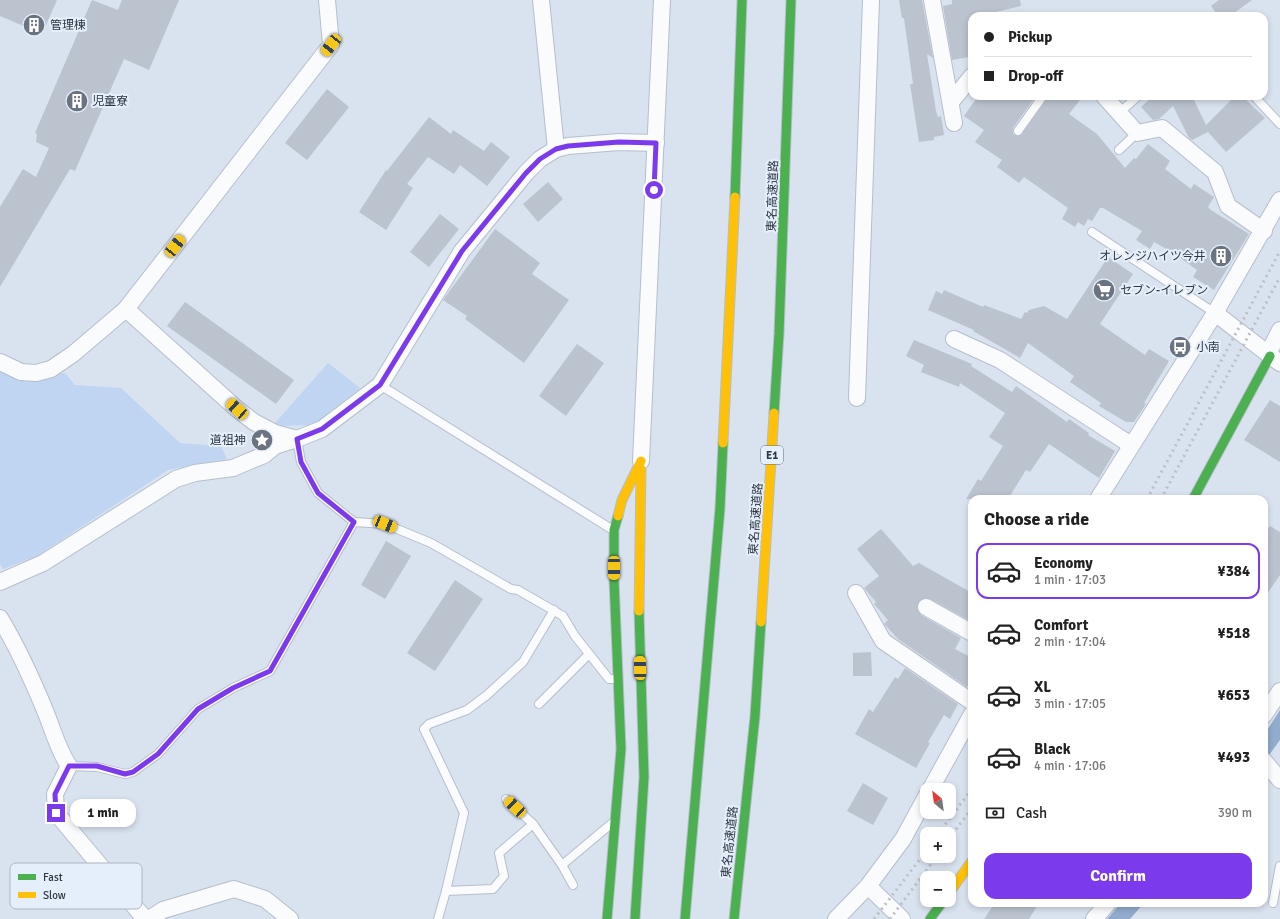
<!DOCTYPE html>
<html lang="en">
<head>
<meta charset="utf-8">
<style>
	:root { --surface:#fff; --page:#f6f6f6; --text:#222; --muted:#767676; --line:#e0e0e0; --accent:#7c3aed }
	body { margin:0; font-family:Signika,"Noto Sans JP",sans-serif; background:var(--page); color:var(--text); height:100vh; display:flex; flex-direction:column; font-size:15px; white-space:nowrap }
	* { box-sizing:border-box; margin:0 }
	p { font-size:13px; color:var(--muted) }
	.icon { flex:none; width:22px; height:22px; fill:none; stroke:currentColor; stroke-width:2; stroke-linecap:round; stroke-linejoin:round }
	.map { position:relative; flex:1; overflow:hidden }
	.drawer { position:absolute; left:968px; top:495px; width:300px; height:412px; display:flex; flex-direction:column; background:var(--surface); border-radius:12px; box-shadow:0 2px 6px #0003 }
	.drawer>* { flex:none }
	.hud { position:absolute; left:968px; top:12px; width:300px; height:88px; border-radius:12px; box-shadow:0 2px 6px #0003; display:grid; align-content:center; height:88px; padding:0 16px; background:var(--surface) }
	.needle { width:26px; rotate:331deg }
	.fabs { position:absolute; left:920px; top:783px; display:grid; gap:8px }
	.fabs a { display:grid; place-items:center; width:36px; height:36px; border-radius:8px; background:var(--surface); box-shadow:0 2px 6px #0003; font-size:20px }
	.end { position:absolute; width:18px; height:18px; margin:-9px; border:5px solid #7c3aed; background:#fff; box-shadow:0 0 0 2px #fff }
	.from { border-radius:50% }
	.bubble { position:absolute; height:28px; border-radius:12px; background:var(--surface); box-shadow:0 2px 6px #0003; font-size:13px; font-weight:700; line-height:28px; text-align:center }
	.car { position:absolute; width:12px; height:24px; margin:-12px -6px; border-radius:5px; box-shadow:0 0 3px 1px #0007; background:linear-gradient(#f5c518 24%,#345 0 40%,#f5c518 0 76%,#345 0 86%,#f5c518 0) }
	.hud b { display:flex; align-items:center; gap:14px; height:38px; font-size:15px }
	.hud b+b { border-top:1px solid var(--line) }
	.hud i { width:10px; height:10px; background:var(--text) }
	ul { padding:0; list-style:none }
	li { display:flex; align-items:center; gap:12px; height:56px; margin:0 8px 6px; padding:0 8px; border:2px solid transparent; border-radius:12px }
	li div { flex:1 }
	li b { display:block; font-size:15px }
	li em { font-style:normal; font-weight:700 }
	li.selected { border-color:var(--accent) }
	li>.icon { width:36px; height:36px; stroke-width:1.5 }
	h2 { padding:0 16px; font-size:18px; line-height:48px }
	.pay { display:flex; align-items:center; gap:10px; height:44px; padding:0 16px; font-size:15px }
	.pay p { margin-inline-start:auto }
	.primary-button { display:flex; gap:8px; margin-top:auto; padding:8px 16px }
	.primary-button a { flex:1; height:46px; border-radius:12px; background:var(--accent); color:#fff; font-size:16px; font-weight:700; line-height:46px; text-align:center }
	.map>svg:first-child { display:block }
</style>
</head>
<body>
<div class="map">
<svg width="1280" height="919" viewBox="0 0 1280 919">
	<rect width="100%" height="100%" fill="#d9e3f0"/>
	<g fill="#c0d5f2">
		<polygon points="328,363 360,388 313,425 278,426 275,423"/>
		<polygon points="0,371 27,382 51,374 65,373 75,385 121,388 180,443 221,446 227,459 168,470 37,556 3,569 0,564"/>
	</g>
	<g fill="#92acce">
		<polygon points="1280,710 1280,740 1264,762 1264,735"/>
		<polygon points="1121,903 1144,903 1130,919 1107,919"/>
	</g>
	<g fill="#bac3ce">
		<polygon points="0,0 57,0 42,34 0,16"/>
		<polygon points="92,0 118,10 122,0 179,0 149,70 124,59 75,171 70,169 0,287 0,207 23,169 36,177 49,148 36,142 37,134 35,133"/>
		<polygon points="899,0 922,0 933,58 927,54 936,111 938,117 941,116 944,135 934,137 934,140 919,142 910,84 913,84 904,18 902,18"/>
		<polygon points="952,0 1020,0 1021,6 979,16 972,16 972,49 968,50 969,57 952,60 943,6 952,4"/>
		<polygon points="1219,0 1252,0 1230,16 1218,16 1211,6"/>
		<polygon points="327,89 349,107 307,160 285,143"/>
		<polygon points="978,96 1036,96 1013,128 1013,134 1018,136 1022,134 1048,96 1083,96 1069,114 1097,134 1125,168 1134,158 1136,159 1148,144 1170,161 1165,169 1191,189 1194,184 1214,197 1208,207 1211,210 1249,234 1214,290 1193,277 1197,270 1172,252 1154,242 1150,249 1136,240 1142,231 1103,208 1100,208 1092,221 1088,219 1084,226 1078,222 1075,227 1062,219 1068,208 1024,177 1019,183 997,167 1002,160 975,142 984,130 964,116"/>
		<polygon points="1153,96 1192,96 1206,125 1235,96 1242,96 1265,118 1226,152 1208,132 1192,140 1189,138 1173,106 1159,119 1153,120 1141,107"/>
		<polygon points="429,117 451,134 453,130 484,151 491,142 510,157 487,186 460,165 454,174 428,157 407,184 413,188 386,230 359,212 386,170 387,171"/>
		<polygon points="548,182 563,199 538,222 523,204"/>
		<polygon points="440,214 459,229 429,267 410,252"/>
		<polygon points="495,229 540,263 532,274 569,300 524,363 465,319 467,316 443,300"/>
		<polygon points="1108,257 1133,274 1100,324 1145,355 1149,349 1169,361 1144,403 1146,404 1134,422 1126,422 1099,406 1101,403 1070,382 1074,376 1028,343 1020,358 973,331 974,330 928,310 936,291 942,294 944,290 983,307 984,305 1021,319 1025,312 1027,313 1029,310 1044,306 1067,319"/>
		<polygon points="185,302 294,380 276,404 167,326"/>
		<polygon points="914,340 972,364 971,366 1012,392 1016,386 1067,422 1069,419 1089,433 1088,435 1115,451 1099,478 1049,444 1030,472 1026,470 1008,499 966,499 978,479 981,481 1003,446 989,437 1005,413 960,383 959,387 921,372 924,365 906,356"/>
		<polygon points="577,344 604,363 566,416 539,396"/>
		<polygon points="1270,400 1280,406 1280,462 1244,440"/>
		<polygon points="1270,526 1280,532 1280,575 1264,598 1264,535"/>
		<polygon points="881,529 913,566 919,563 972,593 972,617 970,621 930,599 922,599 917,607 921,615 961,638 955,649 972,658 972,677 967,687 898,639 886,626 884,624 888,620 874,604 876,602 864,588 879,576 857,549"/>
		<polygon points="386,541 411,556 385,599 361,585"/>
		<polygon points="455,580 483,599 435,671 407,653"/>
		<polygon points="871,652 872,676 853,676 853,653"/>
		<polygon points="905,668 958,704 950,719 944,715 928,742 930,743 916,768 855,734 869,709 873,712 895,677 898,679"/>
		<polygon points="863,783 888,798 873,825 847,811"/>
		<polygon points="995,903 1039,903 1029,919 984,919"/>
	</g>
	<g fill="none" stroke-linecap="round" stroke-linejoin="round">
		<g stroke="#b6bfca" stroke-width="10">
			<g id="lane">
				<polyline points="1254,96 1280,124"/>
				<polyline points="1119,113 1138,96"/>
				<polyline points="1018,131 1043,96"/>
				<polyline points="1119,150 1137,133"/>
				<polyline points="1092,232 1215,313"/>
				<polyline points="380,385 613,530"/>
				<polyline points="297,439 301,462 318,493 354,522 385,524 431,543 511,589 518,590 563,616 575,636 609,679 616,679"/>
				<polyline points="539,704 589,654"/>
				<polyline points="69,766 97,767 125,774 133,772 158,754 198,709 233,688 270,671 354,522"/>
				<polyline points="506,799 533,824 562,865 573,885"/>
				<polyline points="533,824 499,853 504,876 493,889 446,891 464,813 424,729 429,724 467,710 487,695 523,662 554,610"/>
				<polyline points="562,865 611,824"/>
				<polyline points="1273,903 1280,866"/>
				<polyline points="438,919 446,891"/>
			</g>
		</g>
		<g stroke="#b6bfca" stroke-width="18">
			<g id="street">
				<polyline points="541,0 556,149"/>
				<polyline points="932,0 954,123"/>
				<polyline points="1104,96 1137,133 1162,128 1215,172 1228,206 1264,231"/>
				<polyline points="951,102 972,76"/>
				<polyline points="126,309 237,409 254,422 275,433 297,439 322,429 380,385 462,251 526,173 540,159 556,149 568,146 619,142 656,143"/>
				<polyline points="1215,313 1280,363"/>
				<polyline points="954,339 1000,360 1131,445"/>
				<polyline points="1268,354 1280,330"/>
				<polyline points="0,362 21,372 36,373 51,369 73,354 126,309 331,45 327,0"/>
				<polyline points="857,398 871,0"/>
				<polyline points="641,461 662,0"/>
				<polyline points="1098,499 1215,313 1280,200"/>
				<polyline points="0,582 43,563 176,479 195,473 233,468 264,455 275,446 297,439"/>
				<polyline points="856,593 883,641 972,702"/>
				<polyline points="926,607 972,633"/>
				<path d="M0,618C18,648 33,681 46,713C53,730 58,750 69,766L55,794L56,813L145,919"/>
				<polyline points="1264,715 1280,691"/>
				<polyline points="1264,761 1280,780"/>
				<polyline points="930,790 972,714"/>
				<polyline points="868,886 902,919"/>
				<polyline points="149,919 163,910 234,889 265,899 290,919"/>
				<polyline points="836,919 868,886 903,839 927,795"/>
				<polyline points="1094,919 1108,903"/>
			</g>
		</g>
		<g stroke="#b6bfca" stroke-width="11">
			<g id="fast">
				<polyline points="735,197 742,0"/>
				<polyline points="774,413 779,334 791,0"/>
				<polyline points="1193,499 1270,356"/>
				<polyline points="607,919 621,749 614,580 614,530 618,516"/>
				<polyline points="635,919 644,777 639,611"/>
				<polyline points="685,919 720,508 723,443"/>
				<polyline points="734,919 755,716 761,622"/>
				<polyline points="930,919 944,900"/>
			</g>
		</g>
		<g stroke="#b6bfca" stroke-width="11">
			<g id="slow">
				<polyline points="723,443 735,197"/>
				<polyline points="618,516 622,500 641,461"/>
				<polyline points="639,611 641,469"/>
				<polyline points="761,622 774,413"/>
				<polyline points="949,893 972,861"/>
			</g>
		</g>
		<use href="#lane" stroke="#f9fbfd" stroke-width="8"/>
		<use href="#street" stroke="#f9fbfd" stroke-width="16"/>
		<use href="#fast" stroke="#4caf50" stroke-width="9"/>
		<use href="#slow" stroke="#ffc107" stroke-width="9"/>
		<g stroke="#bdbfc3" stroke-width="3" stroke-dasharray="2 4" stroke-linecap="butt">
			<polyline points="1147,499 1280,251"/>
			<polyline points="1161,499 1280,277"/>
			<polyline points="938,834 972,789"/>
			<polyline points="949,839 972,808"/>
			<polyline points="874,919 927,850"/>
			<polyline points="890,919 937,856"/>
		</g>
	</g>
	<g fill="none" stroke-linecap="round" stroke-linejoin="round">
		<polyline stroke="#7c3aed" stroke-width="5" points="56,813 55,794 69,766 97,766 125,774 133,772 158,754 198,709 233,688 270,671 354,522 318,493 301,462 297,439 322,429 380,385 462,251 526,173 540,159 556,149 568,146 619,142 656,143 654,190"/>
	</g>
	<defs>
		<g id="building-disc" transform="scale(1.15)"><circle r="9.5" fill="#6a7380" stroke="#e5eefb"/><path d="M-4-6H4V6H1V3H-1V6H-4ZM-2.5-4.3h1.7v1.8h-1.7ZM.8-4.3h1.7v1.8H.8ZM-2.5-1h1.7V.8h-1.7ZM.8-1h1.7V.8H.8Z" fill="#fff"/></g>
		<g id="supermarket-disc" transform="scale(1.15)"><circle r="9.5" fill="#6a7380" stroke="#e5eefb"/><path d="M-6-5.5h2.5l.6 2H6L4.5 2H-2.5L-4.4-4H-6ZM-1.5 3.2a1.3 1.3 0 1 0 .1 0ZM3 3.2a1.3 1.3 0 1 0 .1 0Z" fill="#fff"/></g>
		<g id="bus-disc" transform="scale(1.15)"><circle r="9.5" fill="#6a7380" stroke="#e5eefb"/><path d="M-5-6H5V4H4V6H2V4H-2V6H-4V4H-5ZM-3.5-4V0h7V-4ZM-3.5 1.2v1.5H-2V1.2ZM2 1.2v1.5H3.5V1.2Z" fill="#fff"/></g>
		<g id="sight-disc" transform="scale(1.15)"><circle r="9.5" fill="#6a7380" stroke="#e5eefb"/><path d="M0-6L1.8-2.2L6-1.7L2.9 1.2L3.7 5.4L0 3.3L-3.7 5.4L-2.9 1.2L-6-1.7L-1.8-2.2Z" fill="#fff"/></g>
	</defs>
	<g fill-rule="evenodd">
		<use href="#building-disc" x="34" y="25"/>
		<use href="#building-disc" x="77" y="101"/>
		<use href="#building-disc" x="1221" y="256"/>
		<use href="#supermarket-disc" x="1104" y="290"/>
		<use href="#bus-disc" x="1180" y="347"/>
		<use href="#sight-disc" x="262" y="440"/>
	</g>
	<g text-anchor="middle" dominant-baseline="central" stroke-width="4" stroke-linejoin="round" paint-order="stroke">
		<rect fill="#e5eefb" stroke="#656e7a" stroke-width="1" x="761" y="446" width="22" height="18" rx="3"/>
		<g font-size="11" font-weight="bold" fill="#2e3743">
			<text x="772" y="455">E1</text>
		</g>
		<g font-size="12" fill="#2e3743" stroke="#e5eefb" text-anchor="start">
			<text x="50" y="25">管理棟</text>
			<text x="92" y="101">児童寮</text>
			<text x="1206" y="256" text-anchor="end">オレンジハイツ今井</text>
			<text x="1120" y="290">セブン-イレブン</text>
			<text x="1196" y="347">小南</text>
			<text x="246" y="440" text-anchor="end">道祖神</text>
		</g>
		<g font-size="12" fill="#2e3743" stroke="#e5eefb">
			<text transform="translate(773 196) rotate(-88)">東名高速道路</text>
			<text transform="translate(756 519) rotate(-86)">東名高速道路</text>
			<text transform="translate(730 842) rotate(-84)">東名高速道路</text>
		</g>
	</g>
	<rect x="10" y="863" width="132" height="46" rx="6" fill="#e5eefb" stroke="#aeb7c4" stroke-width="1"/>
	<rect x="18" y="874" width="18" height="6" fill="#4caf50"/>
	<rect x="18" y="892" width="18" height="6" fill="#ffc107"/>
	<g font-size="11" fill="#2e3743">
		<text x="43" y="881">Fast</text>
		<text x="43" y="899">Slow</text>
	</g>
</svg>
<div class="fabs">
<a><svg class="needle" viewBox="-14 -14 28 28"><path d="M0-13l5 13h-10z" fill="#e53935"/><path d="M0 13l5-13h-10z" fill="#767676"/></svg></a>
<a>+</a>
<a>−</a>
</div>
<i class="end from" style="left:654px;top:190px"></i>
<i class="end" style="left:56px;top:813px"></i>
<div class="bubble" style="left:70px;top:799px;width:66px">1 min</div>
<i class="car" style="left:331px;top:45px;rotate:218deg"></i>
<i class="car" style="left:175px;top:246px;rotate:38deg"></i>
<i class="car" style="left:237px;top:409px;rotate:312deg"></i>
<i class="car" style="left:385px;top:524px;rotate:112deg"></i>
<i class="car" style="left:614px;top:568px;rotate:180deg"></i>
<i class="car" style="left:640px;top:668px;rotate:359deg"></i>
<i class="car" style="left:515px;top:807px;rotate:313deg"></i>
<div class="hud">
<b><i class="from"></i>Pickup</b>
<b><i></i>Drop-off</b>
</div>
<section class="drawer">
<h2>Choose a ride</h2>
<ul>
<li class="selected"><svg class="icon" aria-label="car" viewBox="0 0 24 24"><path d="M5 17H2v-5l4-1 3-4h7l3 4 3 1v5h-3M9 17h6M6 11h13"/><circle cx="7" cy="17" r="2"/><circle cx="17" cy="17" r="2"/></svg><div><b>Economy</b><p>1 min · 17:03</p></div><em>¥384</em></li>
<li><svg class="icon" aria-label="car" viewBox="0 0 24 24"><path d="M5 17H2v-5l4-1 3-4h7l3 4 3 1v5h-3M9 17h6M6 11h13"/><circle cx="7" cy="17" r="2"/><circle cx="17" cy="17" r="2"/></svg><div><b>Comfort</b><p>2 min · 17:04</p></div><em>¥518</em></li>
<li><svg class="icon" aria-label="car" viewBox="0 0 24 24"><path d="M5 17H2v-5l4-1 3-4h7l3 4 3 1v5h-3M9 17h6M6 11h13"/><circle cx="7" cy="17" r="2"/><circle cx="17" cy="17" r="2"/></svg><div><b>XL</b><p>3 min · 17:05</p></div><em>¥653</em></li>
<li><svg class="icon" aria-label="car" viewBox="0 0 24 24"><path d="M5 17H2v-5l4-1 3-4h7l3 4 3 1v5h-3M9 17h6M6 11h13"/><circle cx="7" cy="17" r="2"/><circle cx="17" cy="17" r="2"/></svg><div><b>Black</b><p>4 min · 17:06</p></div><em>¥493</em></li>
</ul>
<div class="pay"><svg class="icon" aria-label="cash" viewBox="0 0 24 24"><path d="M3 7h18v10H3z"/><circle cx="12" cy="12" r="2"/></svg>Cash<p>390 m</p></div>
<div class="primary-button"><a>Confirm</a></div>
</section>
</div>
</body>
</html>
